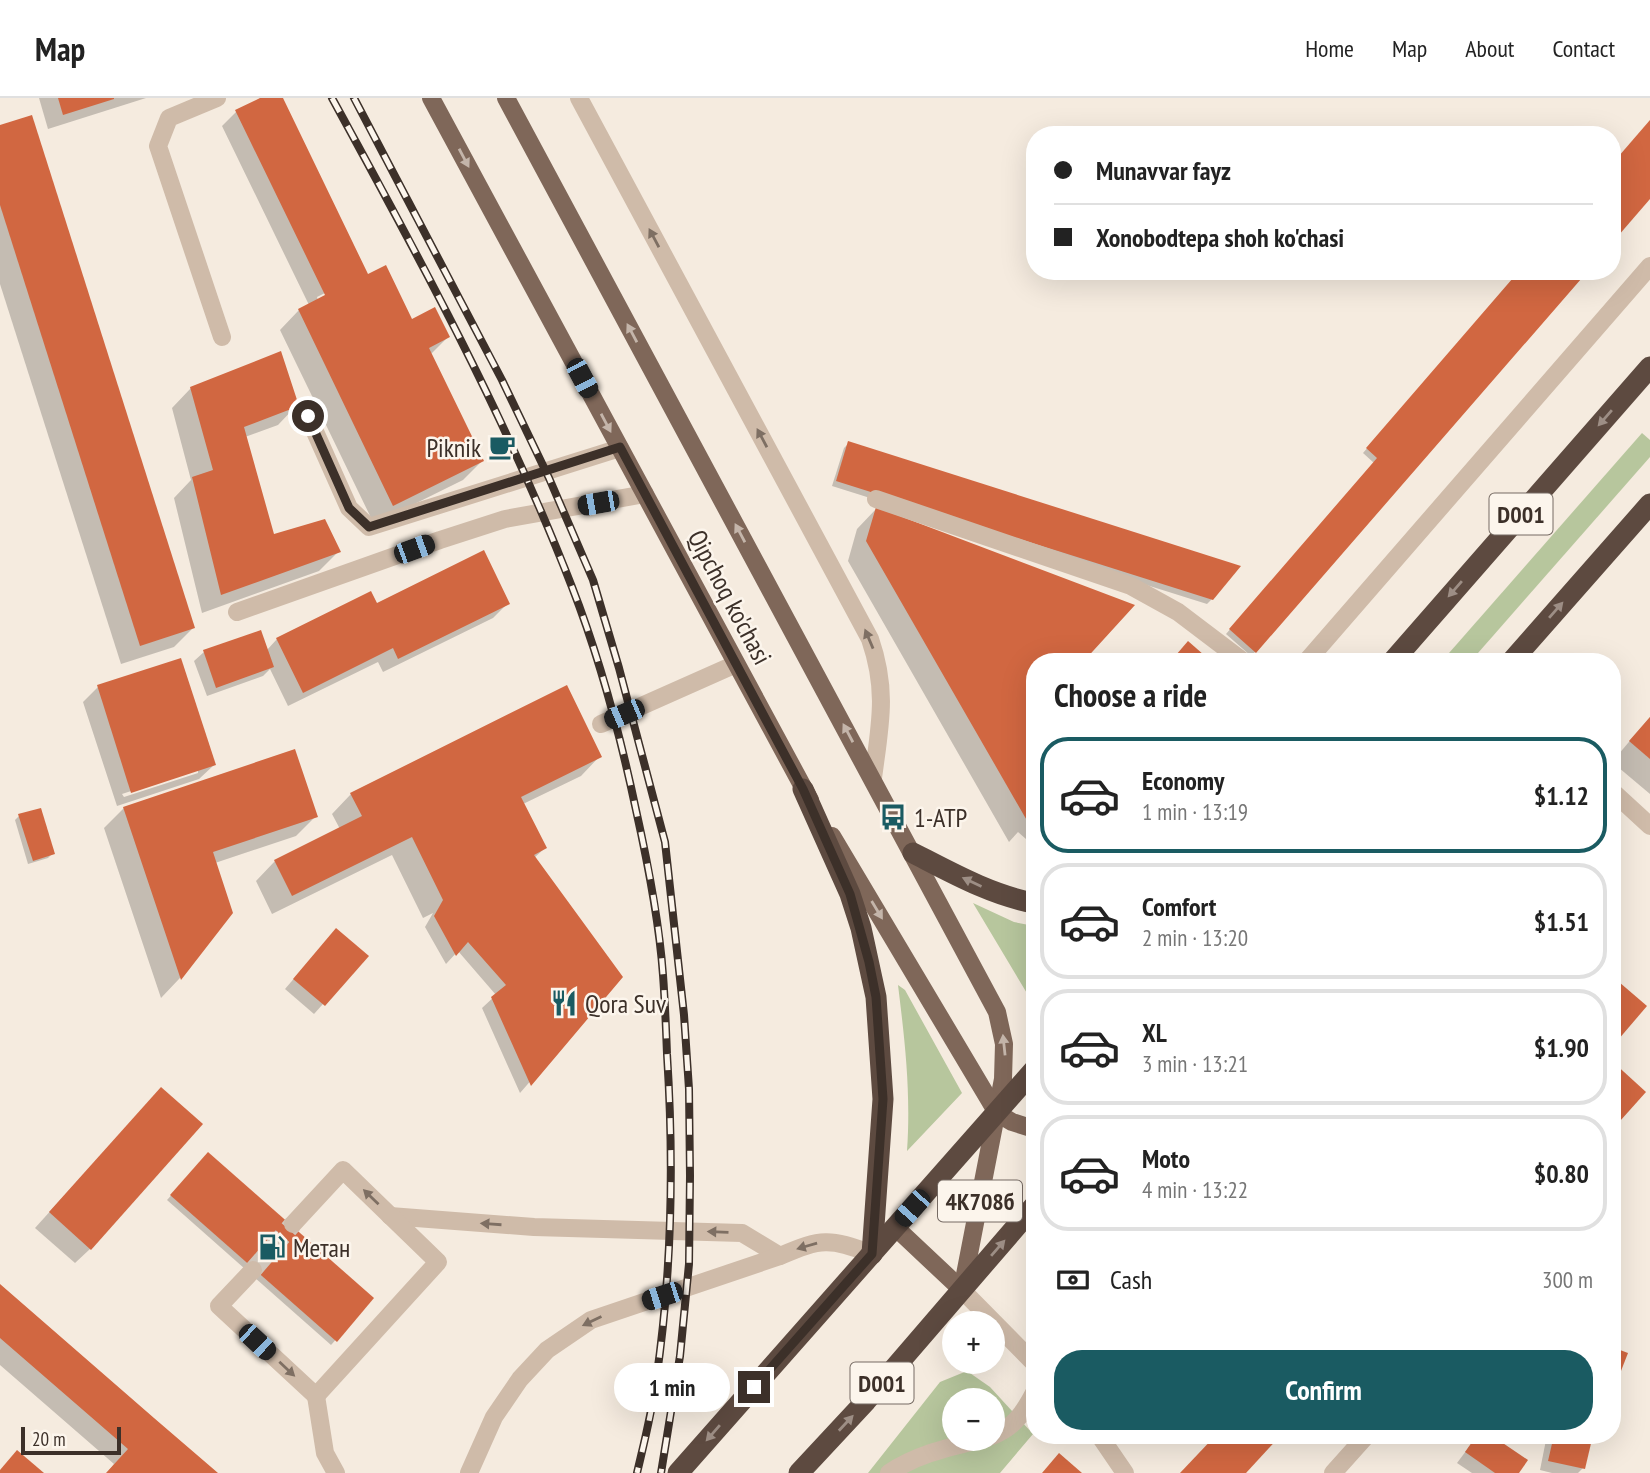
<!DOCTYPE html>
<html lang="en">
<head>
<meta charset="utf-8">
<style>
	:root { --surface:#fff; --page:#f6f6f6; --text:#222; --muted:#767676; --line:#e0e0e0; --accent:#1a5b62 }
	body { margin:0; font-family:"PT Sans Narrow",sans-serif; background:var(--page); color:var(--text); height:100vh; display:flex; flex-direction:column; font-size:26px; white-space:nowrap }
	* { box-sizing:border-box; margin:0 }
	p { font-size:23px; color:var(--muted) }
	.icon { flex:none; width:38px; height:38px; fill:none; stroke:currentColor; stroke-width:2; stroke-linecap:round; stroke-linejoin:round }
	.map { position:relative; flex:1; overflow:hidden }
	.sheet { position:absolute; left:1026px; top:555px; width:595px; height:791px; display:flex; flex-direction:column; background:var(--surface); border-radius:28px; box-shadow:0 7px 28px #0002 }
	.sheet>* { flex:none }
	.guide { position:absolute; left:1026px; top:28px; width:595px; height:154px; border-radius:28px; box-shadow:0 7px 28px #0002; display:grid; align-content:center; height:154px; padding:0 28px; background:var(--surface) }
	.fabs { position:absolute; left:942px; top:1213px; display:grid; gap:14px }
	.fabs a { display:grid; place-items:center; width:63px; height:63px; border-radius:50%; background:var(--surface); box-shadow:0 7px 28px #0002; font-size:35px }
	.scale { position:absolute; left:21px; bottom:18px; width:100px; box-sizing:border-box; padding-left:7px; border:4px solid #3c3029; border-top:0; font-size:19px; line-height:24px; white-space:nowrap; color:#3c3029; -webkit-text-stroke:5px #fcf5ec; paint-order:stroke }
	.end { position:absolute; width:32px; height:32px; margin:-16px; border:9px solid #3c3029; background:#fff; box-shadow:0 0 0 4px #fff }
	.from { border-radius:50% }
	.bubble { position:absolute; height:49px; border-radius:24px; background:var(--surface); box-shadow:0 7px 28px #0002; font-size:23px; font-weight:600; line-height:49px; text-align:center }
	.car { position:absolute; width:21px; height:42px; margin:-21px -10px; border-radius:9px; box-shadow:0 0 5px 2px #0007; background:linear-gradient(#222 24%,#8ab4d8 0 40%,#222 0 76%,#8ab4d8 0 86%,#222 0) }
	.guide b { display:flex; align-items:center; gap:24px; height:66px; font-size:26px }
	.guide b+b { border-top:2px solid var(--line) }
	.guide i { width:18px; height:18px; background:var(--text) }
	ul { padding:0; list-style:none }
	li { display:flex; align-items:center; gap:21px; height:116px; margin:0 14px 10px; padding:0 14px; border:4px solid var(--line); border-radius:28px }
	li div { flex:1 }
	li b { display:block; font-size:26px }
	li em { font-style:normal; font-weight:600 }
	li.active { border-color:var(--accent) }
	li>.icon { width:63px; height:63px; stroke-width:1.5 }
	h2 { padding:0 28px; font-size:32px; line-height:84px }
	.pay { display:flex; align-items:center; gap:18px; height:77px; padding:0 28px; font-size:26px }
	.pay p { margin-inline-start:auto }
	.cta { display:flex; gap:14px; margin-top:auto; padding:14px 28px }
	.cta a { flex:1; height:80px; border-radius:28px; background:var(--accent); color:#fff; font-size:28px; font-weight:600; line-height:80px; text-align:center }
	header { display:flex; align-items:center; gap:42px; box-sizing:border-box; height:98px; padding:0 35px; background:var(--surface); border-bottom:2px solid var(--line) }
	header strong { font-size:33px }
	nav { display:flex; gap:38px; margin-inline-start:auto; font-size:24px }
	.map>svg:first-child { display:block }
</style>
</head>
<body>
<header>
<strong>Map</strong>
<nav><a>Home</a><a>Map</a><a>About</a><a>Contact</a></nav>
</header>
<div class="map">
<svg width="1650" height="1375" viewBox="0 0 1650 1375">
	<rect width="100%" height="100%" fill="#f5ebdf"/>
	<g fill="#b7c69d" fill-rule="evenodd">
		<polygon points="1642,335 1650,342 1650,359 1471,563 1442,563"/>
		<polygon points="973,805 1014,824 1034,828 1034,907"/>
		<path d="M898,887L905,892L962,995L907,1053C911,995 905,944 898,887Z"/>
		<path d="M967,1273L990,1289L1033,1336L1000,1375H868L940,1284ZM954,1302H992V1340H954Z"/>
	</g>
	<g fill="#0003" fill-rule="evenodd">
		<polygon points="39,0 146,0 48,31"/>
		<path d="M264,0H281L361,182L411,223L448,239L430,257L482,363L463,382L374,426L280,232L299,212L309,207L222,28L236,14ZM351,182L318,202L317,199Z"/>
		<polygon points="0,29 193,530 174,549 121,566 0,186"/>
		<polygon points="1521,173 1255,554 1251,558 1226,536 1374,365 1363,355"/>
		<polygon points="191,290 297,307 278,327 245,339 273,438 339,453 319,473 202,515 174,400 191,382 172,310"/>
		<polygon points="849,345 1212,501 1207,506 832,388 844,350"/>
		<polygon points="876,411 1034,564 1034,748 1018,734 1009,744 848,463 857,431"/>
		<polygon points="508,505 493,520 383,574 378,564 288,608 270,571 263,578 207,598 194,563 204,554 267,552 277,541"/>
		<path d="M98,589L214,667L199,681L117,708L83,604ZM198,671V675L124,699L122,696Z"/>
		<polygon points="1650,619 1650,696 1612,664"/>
		<polygon points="600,658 581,678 523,706 545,750 534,760 621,879 520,995 482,910 496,897 458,853 446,866 425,829 433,815 423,820 392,757 272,816 256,783 275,763 340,731 332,716 351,696"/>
		<polygon points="124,710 316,718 296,738 215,765 231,815 179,881 161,900 104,730"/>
		<polygon points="19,718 53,755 48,760 28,766 15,722"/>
		<polygon points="327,842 366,858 314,916 285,891"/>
		<polygon points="147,1006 90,1151 75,1165 35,1130"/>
		<polygon points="208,1056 372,1201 331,1247 167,1102"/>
		<polygon points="0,1188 216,1375 107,1375 114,1366 0,1267"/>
		<polygon points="1478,1337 1488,1337 1517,1375 1472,1375 1457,1365"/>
		<polygon points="1547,1337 1591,1337 1583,1370 1578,1375 1552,1375 1540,1372"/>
	</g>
	<g fill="#d16741">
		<polygon points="58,0 114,0 114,1 63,17"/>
		<polygon points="260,0 283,0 368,176 386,167 412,221 435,209 450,239 429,250 484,363 393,408 298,211 325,197 235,12"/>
		<polygon points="32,17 195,530 140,548 0,107 0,27"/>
		<polygon points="1650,22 1650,101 1612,145 1612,66"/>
		<polygon points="1519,173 1588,173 1256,555 1229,531 1377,360 1366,350"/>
		<polygon points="281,253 299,308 244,329 274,436 325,421 341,454 221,497 192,379 213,372 190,289"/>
		<polygon points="848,343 1241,468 1213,502 836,383"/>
		<polygon points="876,409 1135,507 1083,564 1034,564 1034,730 1029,726 866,443"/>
		<polygon points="484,452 510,506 398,561 393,550 303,595 276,540 371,493 377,505"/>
		<polygon points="261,532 274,569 216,590 203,552"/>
		<polygon points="1188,543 1212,564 1170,564"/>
		<polygon points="181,560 216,667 131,695 97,587"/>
		<polygon points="567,587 602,659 521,699 547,750 534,757 623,879 531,988 491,899 506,887 468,844 456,858 434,818 443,802 412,739 292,798 274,762 362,718 350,695"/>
		<polygon points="1650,619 1650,661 1629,643"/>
		<polygon points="295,651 318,719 213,754 233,815 181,882 123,709"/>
		<polygon points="41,710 55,756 33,763 18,716"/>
		<polygon points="336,830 369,858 325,908 293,881"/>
		<polygon points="1612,878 1647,908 1612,949"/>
		<polygon points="1612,963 1646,994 1612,1032"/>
		<polygon points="161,989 203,1026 91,1152 49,1114"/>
		<polygon points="208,1054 374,1200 337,1244 170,1097"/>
		<polygon points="0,1186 154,1320 218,1375 106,1375 128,1351 0,1240"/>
		<polygon points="1612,1249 1628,1255 1612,1296"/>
		<polygon points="1216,1337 1281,1337 1246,1375 1180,1375"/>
		<polygon points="1477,1337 1491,1337 1528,1362 1519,1375 1495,1375 1465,1354"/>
		<polygon points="1554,1337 1593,1337 1585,1371 1548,1363"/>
		<polygon points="17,1352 44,1375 0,1375 0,1372"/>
		<polygon points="1059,1355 1082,1375 1042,1375"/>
	</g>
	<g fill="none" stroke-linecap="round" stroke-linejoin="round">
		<polyline stroke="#d0c6bb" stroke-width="18" stroke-dasharray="18 9" stroke-linecap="butt" points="253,1172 293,1126"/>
		<g stroke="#cfbba9" stroke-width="18">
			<polyline points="217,0 169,20 158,48 222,239"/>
			<path d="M579,0L870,541C888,593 880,627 873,680"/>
			<polyline points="308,318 349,410 369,429 620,350"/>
			<polyline points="876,401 1131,488 1178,514 1244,564"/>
			<polyline points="237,514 440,442 505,421 645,396"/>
			<polyline points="1306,564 1650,168"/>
			<polyline points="601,626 736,566"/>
			<polyline points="1612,693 1650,728"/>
			<polyline points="390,1118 534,1129 742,1135 780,1158"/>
			<polyline points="253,1172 219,1208 316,1298 438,1164 343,1072 293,1126"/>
			<polyline points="962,1192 1034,1265"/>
			<polyline points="316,1298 325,1355 336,1375"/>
			<polyline points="1099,1337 1125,1375"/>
			<path d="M992,1338C1014,1329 1023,1316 1034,1295"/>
			<path d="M469,1375L494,1319L520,1281L547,1252L591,1222L780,1158C822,1140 829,1140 872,1156"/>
			<path d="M889,1375C919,1355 951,1349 987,1340"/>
			<polyline points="1333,1375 1367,1337"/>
		</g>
		<g stroke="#7f6759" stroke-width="18">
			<polyline points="431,0 810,702"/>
			<polyline points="506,0 997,914 1004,946 1003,981 962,1192"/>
			<polyline points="832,738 997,1015 1012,1024 1034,1031"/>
			<polyline points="895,1129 962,1192"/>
		</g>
		<g stroke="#5d4a40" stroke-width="21">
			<polyline points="1392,564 1650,269"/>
			<polyline points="1511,564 1650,406"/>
			<polyline points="803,691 850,796 861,830 876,899 883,1001 872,1156"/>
			<path d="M913,755C952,775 991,797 1034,805"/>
			<polyline points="678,1375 1034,972"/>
			<polyline points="799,1375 866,1303 1034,1108"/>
		</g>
		<g stroke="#3c3029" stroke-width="8">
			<g id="rail">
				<path d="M332,0C419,159 506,319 572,489C600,561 620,636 636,712C648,766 659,821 663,877C665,903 666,930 667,956C674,1065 672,1175 656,1283C652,1314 644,1345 637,1375"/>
				<polyline points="354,0 502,282 549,380 593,482 619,570 665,744 684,917 689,991 690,1078 689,1166 680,1258 661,1375"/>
			</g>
		</g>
		<use href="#rail" stroke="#fcf5ec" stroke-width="5" stroke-dasharray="16" stroke-linecap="butt"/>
	</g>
	<defs><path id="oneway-solid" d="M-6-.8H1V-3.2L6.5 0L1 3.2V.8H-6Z" transform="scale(1.75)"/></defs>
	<g fill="#c4b5aa">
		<use href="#oneway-solid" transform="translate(464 60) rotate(62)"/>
		<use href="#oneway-solid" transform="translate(632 235) rotate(-118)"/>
		<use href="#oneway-solid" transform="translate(606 325) rotate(62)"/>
		<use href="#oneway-solid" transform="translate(740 435) rotate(-118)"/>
		<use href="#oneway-solid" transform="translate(848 635) rotate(-118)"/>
		<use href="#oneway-solid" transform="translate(877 812) rotate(59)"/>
		<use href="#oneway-solid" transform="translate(1004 947) rotate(-96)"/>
	</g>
	<g fill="#7e6f63">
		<use href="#oneway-solid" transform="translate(654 140) rotate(-118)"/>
		<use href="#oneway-solid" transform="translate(762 340) rotate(-118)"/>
		<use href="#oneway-solid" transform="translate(869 541) rotate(-113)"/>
		<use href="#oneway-solid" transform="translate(371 1099) rotate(-136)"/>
		<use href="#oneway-solid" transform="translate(491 1126) rotate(-176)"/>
		<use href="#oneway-solid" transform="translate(718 1134) rotate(-178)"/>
		<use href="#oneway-solid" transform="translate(807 1148) rotate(164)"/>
		<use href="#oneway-solid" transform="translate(592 1223) rotate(154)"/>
		<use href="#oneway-solid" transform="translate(287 1271) rotate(43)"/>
	</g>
	<g fill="#9d8e85">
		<use href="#oneway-solid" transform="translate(1605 320) rotate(131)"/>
		<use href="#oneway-solid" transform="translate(1455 491) rotate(131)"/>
		<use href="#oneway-solid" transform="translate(1556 512) rotate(-49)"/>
		<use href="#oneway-solid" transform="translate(972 784) rotate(-155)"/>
		<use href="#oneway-solid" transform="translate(998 1150) rotate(-49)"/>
		<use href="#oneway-solid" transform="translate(846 1325) rotate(-47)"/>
		<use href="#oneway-solid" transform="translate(713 1335) rotate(131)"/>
	</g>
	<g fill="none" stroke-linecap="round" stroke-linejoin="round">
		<polyline stroke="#3c3029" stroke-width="9" points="308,318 349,410 369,429 620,349 803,691 850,796 869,864 876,899 883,1001 872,1156 754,1289"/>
	</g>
	<defs>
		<g id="cafe-bare" transform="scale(2.1)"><path d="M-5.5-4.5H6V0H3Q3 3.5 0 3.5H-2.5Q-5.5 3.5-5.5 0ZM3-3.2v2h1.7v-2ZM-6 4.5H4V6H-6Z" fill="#1a5b62" stroke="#fcf5ec" stroke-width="2.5" paint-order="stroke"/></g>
		<g id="bus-bare" transform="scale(2.1)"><path d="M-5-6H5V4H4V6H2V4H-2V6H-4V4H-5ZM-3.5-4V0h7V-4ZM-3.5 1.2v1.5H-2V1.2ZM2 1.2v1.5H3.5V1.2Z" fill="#1a5b62" stroke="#fcf5ec" stroke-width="2.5" paint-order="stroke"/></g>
		<g id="restaurant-bare" transform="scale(2.1)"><path d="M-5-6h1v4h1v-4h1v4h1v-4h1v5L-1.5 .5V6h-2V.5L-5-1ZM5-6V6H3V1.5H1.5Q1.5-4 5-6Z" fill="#1a5b62" stroke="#fcf5ec" stroke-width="2.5" paint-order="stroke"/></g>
		<g id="fuel-bare" transform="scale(2.1)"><path d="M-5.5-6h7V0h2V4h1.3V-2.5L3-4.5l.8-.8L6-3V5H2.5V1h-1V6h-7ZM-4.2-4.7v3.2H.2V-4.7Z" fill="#1a5b62" stroke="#fcf5ec" stroke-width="2.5" paint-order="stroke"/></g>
	</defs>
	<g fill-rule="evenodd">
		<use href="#cafe-bare" x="502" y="349"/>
		<use href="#bus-bare" x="893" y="719"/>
		<use href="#restaurant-bare" x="564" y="905"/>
		<use href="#fuel-bare" x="272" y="1149"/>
	</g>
	<g text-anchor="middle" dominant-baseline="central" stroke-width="5" stroke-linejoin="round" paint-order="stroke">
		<g fill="#fcf5ec" stroke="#766b64" stroke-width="2">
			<rect x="1489.5" y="395.5" width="63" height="41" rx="5"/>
			<rect x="938" y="1082.5" width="84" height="41" rx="5"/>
			<rect x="850.5" y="1264.5" width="63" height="41" rx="5"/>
		</g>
		<g font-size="24" font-weight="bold" fill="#3c3029">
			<text x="1521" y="416">D001</text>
			<text x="980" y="1103">4К708б</text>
			<text x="882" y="1285">D001</text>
		</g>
		<g font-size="26" fill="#3c3029" stroke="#fcf5ec" text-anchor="start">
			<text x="481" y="349" text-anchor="end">Piknik</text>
			<text x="914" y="719">1-ATP</text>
			<text x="585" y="905">Qora Suv</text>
			<text x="293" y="1149">Метан</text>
		</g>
		<g font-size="26" fill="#3c3029" stroke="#fcf5ec">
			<text transform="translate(730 499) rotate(62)">Qipchoq ko'chasi</text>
		</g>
	</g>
</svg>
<div class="fabs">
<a>+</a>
<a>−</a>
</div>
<div class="scale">20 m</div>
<i class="end from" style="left:308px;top:318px"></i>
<i class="end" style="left:754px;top:1289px"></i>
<div class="bubble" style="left:614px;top:1265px;width:116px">1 min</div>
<i class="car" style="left:582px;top:280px;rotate:152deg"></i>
<i class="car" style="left:598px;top:405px;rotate:260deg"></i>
<i class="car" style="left:414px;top:451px;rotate:70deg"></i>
<i class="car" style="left:624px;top:616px;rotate:247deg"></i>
<i class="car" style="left:912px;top:1110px;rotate:222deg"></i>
<i class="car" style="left:662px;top:1198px;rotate:252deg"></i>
<i class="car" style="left:257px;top:1244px;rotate:133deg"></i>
<div class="guide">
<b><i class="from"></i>Munavvar fayz</b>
<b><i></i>Xonobodtepa shoh ko'chasi</b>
</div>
<section class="sheet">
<h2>Choose a ride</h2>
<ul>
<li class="active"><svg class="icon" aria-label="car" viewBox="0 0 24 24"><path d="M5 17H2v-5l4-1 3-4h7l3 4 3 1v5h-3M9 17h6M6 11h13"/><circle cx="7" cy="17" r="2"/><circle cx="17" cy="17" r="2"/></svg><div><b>Economy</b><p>1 min · 13:19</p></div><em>$1.12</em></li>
<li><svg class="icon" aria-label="car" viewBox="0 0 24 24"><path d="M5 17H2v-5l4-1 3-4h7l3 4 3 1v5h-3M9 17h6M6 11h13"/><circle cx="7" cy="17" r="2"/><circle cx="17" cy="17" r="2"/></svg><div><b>Comfort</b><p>2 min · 13:20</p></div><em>$1.51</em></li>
<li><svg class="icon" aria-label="car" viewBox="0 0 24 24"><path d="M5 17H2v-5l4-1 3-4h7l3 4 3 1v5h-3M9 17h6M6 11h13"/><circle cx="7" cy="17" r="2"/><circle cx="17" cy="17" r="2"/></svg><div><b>XL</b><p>3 min · 13:21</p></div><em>$1.90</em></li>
<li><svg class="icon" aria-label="car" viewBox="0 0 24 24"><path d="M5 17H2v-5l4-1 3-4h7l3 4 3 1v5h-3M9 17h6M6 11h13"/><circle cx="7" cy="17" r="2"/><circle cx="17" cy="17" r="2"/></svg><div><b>Moto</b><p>4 min · 13:22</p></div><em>$0.80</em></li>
</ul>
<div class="pay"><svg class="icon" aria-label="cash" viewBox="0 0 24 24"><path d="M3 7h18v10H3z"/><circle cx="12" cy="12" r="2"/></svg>Cash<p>300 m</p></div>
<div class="cta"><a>Confirm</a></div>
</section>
</div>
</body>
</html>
